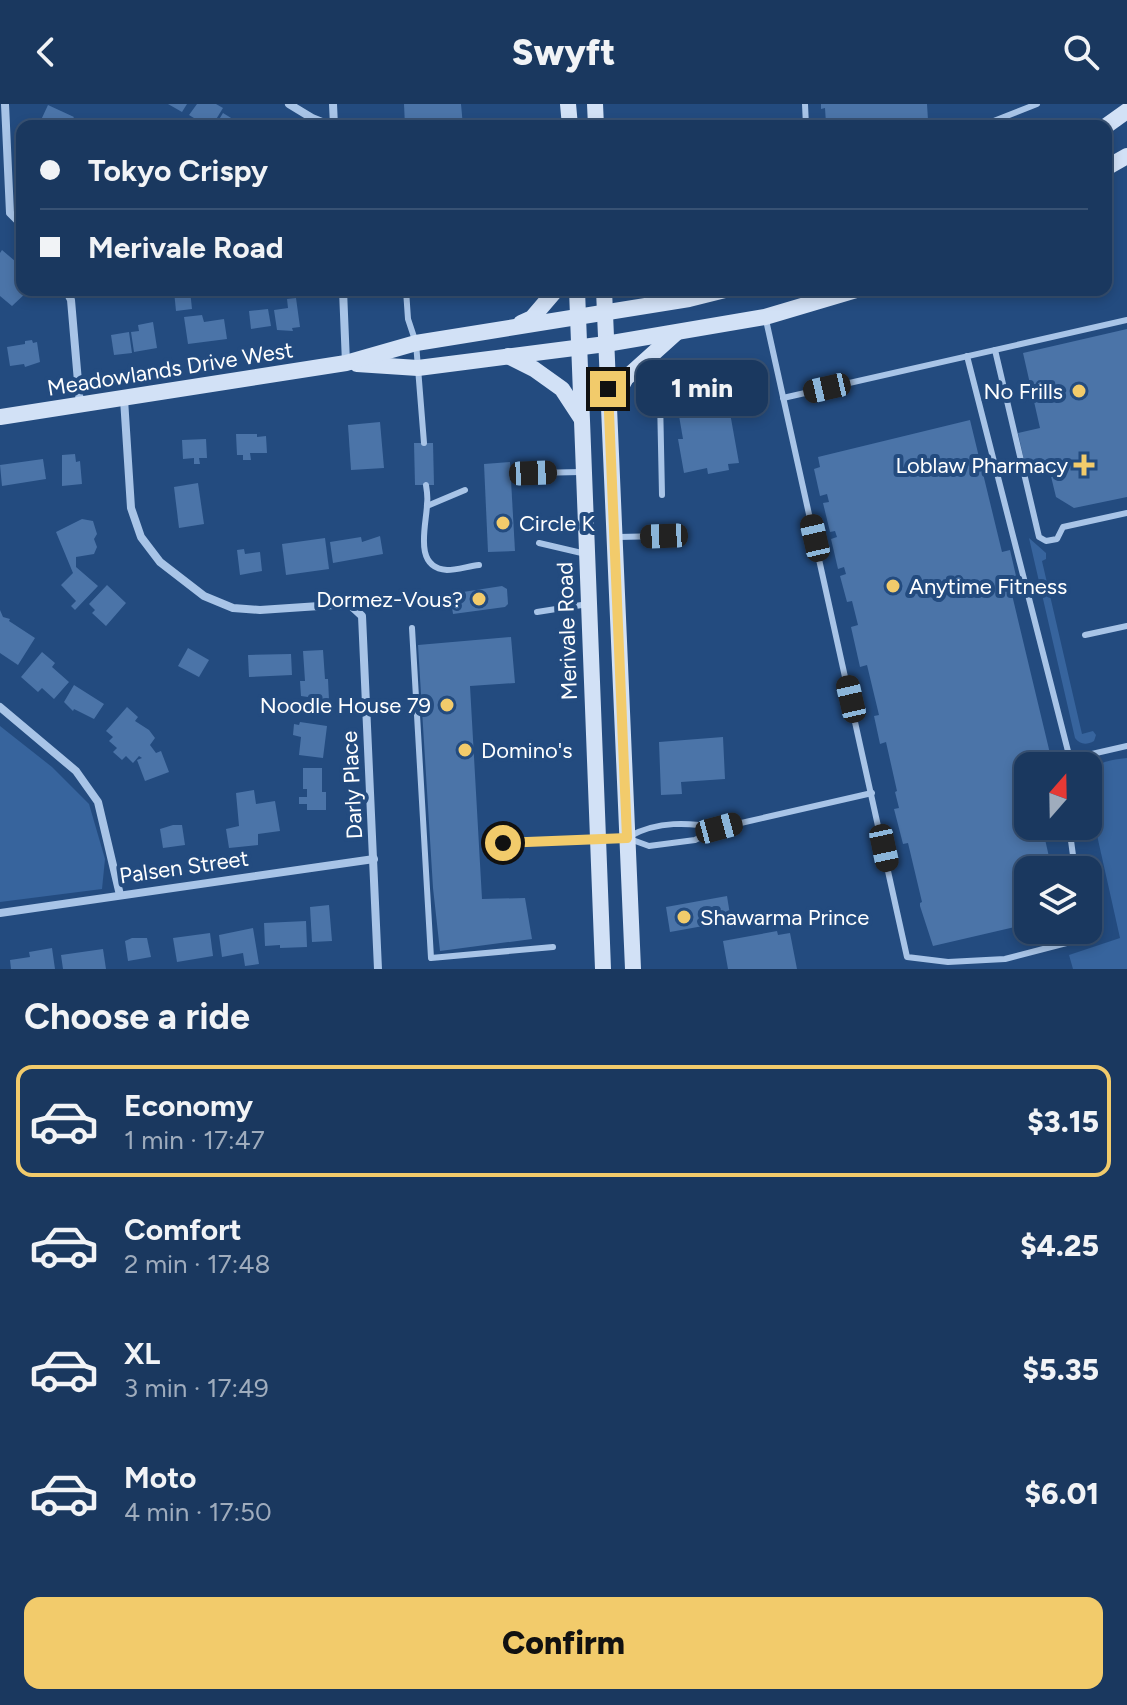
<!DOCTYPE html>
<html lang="en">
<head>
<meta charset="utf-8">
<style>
	:root { --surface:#1a385f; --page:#233f65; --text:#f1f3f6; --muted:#9facbd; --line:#385274; --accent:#f2cb6b }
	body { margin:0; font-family:Figtree,sans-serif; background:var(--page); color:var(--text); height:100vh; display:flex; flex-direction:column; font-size:30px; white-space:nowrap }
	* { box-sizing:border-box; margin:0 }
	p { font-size:26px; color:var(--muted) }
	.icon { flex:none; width:44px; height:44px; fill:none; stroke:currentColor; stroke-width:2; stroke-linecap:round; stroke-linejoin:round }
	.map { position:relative; height:865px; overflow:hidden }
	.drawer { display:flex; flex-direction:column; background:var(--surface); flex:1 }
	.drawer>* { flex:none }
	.banner { position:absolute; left:16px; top:16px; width:1096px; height:176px; border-radius:16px; box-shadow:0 4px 12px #0003,0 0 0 2px var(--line); display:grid; align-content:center; height:176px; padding:0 24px; background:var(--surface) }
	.needle { width:52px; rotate:20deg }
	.buttons { position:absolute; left:1014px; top:648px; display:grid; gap:16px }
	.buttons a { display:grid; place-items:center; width:88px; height:88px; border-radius:16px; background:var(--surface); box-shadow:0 4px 12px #0003,0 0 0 2px var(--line); font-size:40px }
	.end { position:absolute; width:36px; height:36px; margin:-18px; border:10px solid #f2cb6b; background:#111; box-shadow:0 0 0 4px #111 }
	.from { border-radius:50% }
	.bubble { position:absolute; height:56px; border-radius:16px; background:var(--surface); box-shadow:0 4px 12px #0003,0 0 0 2px var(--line); font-size:26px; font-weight:800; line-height:56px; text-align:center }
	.car { position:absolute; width:24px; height:48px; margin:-24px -12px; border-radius:10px; box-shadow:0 0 6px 2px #0007; background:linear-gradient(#222 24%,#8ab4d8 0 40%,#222 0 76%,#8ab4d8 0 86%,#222 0) }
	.banner b { display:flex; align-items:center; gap:28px; height:76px; font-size:30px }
	.banner b+b { border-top:2px solid var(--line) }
	.banner i { width:20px; height:20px; background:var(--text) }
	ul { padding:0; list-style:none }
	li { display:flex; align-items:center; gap:24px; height:112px; margin:0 16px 12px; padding:0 8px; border:4px solid transparent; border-radius:16px }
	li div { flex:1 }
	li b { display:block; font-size:30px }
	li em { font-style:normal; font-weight:800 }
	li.on { border-color:var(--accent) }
	li>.icon { width:72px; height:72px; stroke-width:1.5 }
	h2 { padding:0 24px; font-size:36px; line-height:96px }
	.action { display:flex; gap:16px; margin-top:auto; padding:16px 24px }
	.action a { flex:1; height:92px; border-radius:16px; background:var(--accent); color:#111; font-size:32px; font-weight:800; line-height:92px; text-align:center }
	header { display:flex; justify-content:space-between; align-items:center; height:104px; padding:0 24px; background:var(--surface); font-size:36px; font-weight:800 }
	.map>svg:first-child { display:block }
</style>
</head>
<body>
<header><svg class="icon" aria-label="back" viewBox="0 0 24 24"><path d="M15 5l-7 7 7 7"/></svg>Swyft<svg class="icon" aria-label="search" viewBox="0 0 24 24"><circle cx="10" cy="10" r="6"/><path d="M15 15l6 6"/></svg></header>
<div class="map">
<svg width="1127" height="865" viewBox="0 0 1127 865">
	<rect width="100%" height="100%" fill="#234b7f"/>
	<g fill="#37649d">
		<path d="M1029,434L1046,449V455L1042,457L1082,630L1093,627L1096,631L1094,637C1087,641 1080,641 1075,634Z"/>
		<polygon points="0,622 52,663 89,700 105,755 102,785 0,798"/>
		<path d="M1127,654V865H1073L1069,851L1120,834L1088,691C1088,660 1100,657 1127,654Z"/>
	</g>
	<g fill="#4b74a8">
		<polygon points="168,0 187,0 182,8"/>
		<polygon points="197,0 216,0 223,4 212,22 207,22 189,11"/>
		<polygon points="404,0 461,0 463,22 405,22"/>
		<polygon points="821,0 927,0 928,16 826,20 825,4 821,5"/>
		<polygon points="48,1 74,13 72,16 85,22 50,22 41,16"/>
		<polygon points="223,9 236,17 233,22 215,22"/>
		<polygon points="2,146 22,163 19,168 22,171 22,186 27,188 12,202 0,192 0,149"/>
		<polygon points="190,186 192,205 176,207 174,187"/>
		<polygon points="296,194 300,223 292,224 293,227 277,226 274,206 288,204 287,195"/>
		<polygon points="268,205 271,222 251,225 249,207"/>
		<polygon points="202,211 204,218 224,215 227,235 188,240 184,213"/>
		<polygon points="153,218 157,244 134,248 131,228 139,227 138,221"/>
		<polygon points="1127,225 1127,393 1074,404 1056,393 1048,360 1026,365 1018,329 1040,324 1023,249"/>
		<polygon points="129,228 132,249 114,251 111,231"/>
		<polygon points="32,236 33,239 37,238 40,258 25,263 24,260 10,262 7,243 25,240 25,237"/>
		<polygon points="688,268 692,288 725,281 739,359 728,360 729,366 708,370 707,364 684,369 678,335 683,335 672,271"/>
		<polygon points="970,316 1002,448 1010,446 1016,472 1008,474 1053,662 1028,662 1028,722 1042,722 1052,766 1028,766 1028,820 933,842 920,802 920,799 922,798 908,739 903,740 894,705 899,704 895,688 897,687 886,638 880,640 874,612 879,611 867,561 860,563 851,523 858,521 852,497 847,498 840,472 846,470 844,463 838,465 831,435 837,433 835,427 830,428 823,399 829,398 827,390 820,392 814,365 820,363 818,353"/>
		<polygon points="380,318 384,364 351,366 348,321"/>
		<polygon points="236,330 257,330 257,333 266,332 267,349 250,349 251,356 243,356 243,351 237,351"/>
		<polygon points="206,335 207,354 199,354 200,360 194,360 194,354 183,355 182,336"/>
		<polygon points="414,339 433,339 434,381 415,381"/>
		<polygon points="75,350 76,358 80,357 82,380 62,382 62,351"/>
		<polygon points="43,355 46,375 2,382 0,361"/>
		<polygon points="510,358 515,447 488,448 484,360"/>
		<polygon points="198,379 204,420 179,424 174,383"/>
		<polygon points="82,415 93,417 97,430 94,435 97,443 94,450 76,453 76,463 98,482 75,506 71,502 76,497 61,481 73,469 56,428"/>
		<polygon points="380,432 383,450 333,459 330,438 361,433 362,438"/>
		<polygon points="325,434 329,465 286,471 282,440"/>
		<polygon points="244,445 245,450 260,448 262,467 240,471 237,446"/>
		<polygon points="107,481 126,499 106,522 92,509 95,506 89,500"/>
		<polygon points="502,482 507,485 508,500 505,503 453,510 450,490"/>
		<polygon points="0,506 3,513 10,515 9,517 35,534 18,561 0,549"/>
		<polygon points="511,533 515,579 470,582 482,795 525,794 532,835 440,847 433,784 418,541"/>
		<polygon points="188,544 209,556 199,573 178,562"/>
		<polygon points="323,546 325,575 328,575 329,596 301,592 300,577 305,577 303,547"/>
		<polygon points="42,548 55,559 52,563 69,578 54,595 42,584 38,588 21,573"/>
		<polygon points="291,550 292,571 249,573 248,551"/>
		<polygon points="74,581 104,600 94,615 74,605 73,607 64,598"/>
		<polygon points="127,603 138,613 135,617 149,626 155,634 150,641 156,649 161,647 169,668 145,677 137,656 142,654 139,652 133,659 126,652 122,656 113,648 117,644 109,637 113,633 106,627"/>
		<polygon points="300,618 327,622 323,654 299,651 301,633 293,631 294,620 299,621"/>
		<polygon points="723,633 725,675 681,678 682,690 661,691 659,638"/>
		<polygon points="303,664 322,664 322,688 326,688 326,706 307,706 307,700 299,700 299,693 307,693 307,685 303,685"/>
		<polygon points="254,686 256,700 275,697 280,727 258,730 258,741 229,744 226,725 239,722 236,689"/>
		<polygon points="173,721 182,721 185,741 163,744 160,725"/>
		<polygon points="727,792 731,817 670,828 666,803"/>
		<polygon points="329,801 332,837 312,838 310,803"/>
		<polygon points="306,817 307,843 280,844 280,841 265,842 264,819"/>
		<polygon points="253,824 259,860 245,862 243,849 222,853 219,831"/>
		<polygon points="777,827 778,831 790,829 797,865 728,865 723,837"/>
		<polygon points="210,829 213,852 177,858 173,834"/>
		<polygon points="132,834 147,834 151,853 128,857 125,837"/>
		<polygon points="52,844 55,865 11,865 10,856 30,853 29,848"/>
		<polygon points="103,845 106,865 63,865 61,851"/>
	</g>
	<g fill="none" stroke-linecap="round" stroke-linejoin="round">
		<g stroke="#a8c4e7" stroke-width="6">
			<polyline points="805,0 806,22"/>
			<polyline points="981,22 1037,0"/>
			<polyline points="406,186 408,215 416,239 424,339"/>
			<polyline points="766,216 907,853 948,858 1005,855 1078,836 1079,826"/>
			<polyline points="995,246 1039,433 1046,437 1057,435 1063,423 1127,409"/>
			<polyline points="967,252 1070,655"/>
			<polyline points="783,294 1127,216"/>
			<polyline points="533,369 581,368"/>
			<path d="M426,381C427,387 428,394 427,400C427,419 412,464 447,466C457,466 469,462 479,461"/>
			<polyline points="662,391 660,294 668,284 743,270"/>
			<polyline points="427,402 465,386"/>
			<polyline points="618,433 664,432"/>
			<polyline points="539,439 586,450"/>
			<polyline points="537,508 588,500"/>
			<polyline points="412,524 431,854 553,843"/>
			<polyline points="1085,531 1127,522"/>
			<polyline points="1068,662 1070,655 1127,642"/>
			<polyline points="1069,722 1075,766"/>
			<path d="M630,732C658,717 688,718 719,724"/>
			<polyline points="503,739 627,734 649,742 695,736 719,724 872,689"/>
		</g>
		<g stroke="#a8c4e7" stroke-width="8">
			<polyline points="5,0 10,109 22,121"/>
			<polyline points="289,0 312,14 332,22"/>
			<polyline points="333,0 334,22"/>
			<polyline points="66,186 71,196 80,301"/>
			<polyline points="343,186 346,259"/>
			<polyline points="124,295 131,404 141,433 160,458 204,492 233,504 260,506 349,500 362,512 378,865"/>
			<polyline points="0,603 76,667 98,698 120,791"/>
			<polyline points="0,809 374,755"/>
		</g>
		<g stroke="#d2e1f6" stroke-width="16">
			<polyline points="568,0 570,22"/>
			<polyline points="595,0 596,22"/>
			<polyline points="1106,22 1127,7"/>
			<polyline points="1106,64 1127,52"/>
			<polyline points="577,186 603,865"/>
			<polyline points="604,186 633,865"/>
			<polyline points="657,186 683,194"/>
			<polyline points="521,219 532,214 556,186"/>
			<polyline points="508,252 534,265 562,285 581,314"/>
			<polyline points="357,260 418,264 606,240 765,213 856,186"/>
			<polyline points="610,303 626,274 676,229"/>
			<polyline points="0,313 346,259 416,239 689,195 725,186"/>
		</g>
	</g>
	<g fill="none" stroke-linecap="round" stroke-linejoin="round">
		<polyline stroke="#f2cb6b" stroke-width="10" points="503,739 627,734 608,285"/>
	</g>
	<g fill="#f2cb6b" stroke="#234b7f" stroke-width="3">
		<circle cx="1079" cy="287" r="8"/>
		<path d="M1080 349h8v8h8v8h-8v8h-8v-8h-8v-8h8z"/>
		<circle cx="503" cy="419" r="8"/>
		<circle cx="893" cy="482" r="8"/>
		<circle cx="479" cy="495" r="8"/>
		<circle cx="447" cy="601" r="8"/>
		<circle cx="465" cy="646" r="8"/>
		<circle cx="684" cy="813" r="8"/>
	</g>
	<g text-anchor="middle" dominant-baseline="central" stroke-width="8" stroke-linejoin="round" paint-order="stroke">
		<g font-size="22" fill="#fff" stroke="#234b7f">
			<text transform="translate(170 265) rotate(-9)">Meadowlands Drive West</text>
			<text transform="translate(567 527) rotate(-92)">Merivale Road</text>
			<text transform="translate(352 681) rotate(-93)">Darly Place</text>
			<text transform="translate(184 763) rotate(-8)">Palsen Street</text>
		</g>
		<g font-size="22" fill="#fff" stroke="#234b7f" text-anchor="end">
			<text x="1063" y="287">No Frills</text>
			<text x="1068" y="361">Loblaw Pharmacy</text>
			<text x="519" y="419" text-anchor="start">Circle K</text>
			<text x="909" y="482" text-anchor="start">Anytime Fitness</text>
			<text x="463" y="495">Dormez-Vous?</text>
			<text x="431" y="601">Noodle House 79</text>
			<text x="481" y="646" text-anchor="start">Domino's</text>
			<text x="700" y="813" text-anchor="start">Shawarma Prince</text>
		</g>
	</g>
</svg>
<div class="buttons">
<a><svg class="needle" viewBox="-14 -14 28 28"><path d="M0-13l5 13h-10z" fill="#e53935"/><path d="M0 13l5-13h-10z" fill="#9facbd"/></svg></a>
<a><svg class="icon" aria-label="layers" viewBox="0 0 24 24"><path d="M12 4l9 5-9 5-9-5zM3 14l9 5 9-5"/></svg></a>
</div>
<i class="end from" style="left:503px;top:739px"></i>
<i class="end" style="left:608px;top:285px"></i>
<div class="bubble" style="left:636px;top:256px;width:132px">1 min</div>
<i class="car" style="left:827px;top:284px;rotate:257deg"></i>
<i class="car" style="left:533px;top:369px;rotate:88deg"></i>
<i class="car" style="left:664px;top:432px;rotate:268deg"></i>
<i class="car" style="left:815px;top:434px;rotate:347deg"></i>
<i class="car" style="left:851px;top:595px;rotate:347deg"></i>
<i class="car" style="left:719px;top:724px;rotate:75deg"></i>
<i class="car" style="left:884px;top:744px;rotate:168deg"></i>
<div class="banner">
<b><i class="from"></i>Tokyo Crispy</b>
<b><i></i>Merivale Road</b>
</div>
</div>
<section class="drawer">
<h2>Choose a ride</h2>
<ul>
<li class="on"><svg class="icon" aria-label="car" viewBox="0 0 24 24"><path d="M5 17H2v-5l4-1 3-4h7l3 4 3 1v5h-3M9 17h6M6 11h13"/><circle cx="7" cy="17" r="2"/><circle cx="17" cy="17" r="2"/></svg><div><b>Economy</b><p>1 min · 17:47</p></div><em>$3.15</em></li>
<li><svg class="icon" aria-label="car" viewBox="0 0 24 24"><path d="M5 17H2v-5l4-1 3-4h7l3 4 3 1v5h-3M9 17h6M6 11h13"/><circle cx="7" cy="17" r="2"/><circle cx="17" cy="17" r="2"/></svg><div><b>Comfort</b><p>2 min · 17:48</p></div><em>$4.25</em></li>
<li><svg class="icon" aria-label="car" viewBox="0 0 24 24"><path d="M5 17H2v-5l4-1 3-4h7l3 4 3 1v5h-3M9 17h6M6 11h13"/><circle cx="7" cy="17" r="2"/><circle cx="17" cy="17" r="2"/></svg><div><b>XL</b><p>3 min · 17:49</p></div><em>$5.35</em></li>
<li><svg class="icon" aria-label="car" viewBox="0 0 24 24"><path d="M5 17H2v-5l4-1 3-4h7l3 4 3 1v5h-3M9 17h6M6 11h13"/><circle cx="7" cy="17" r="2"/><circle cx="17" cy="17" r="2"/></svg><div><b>Moto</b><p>4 min · 17:50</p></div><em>$6.01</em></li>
</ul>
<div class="action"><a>Confirm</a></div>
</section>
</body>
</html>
